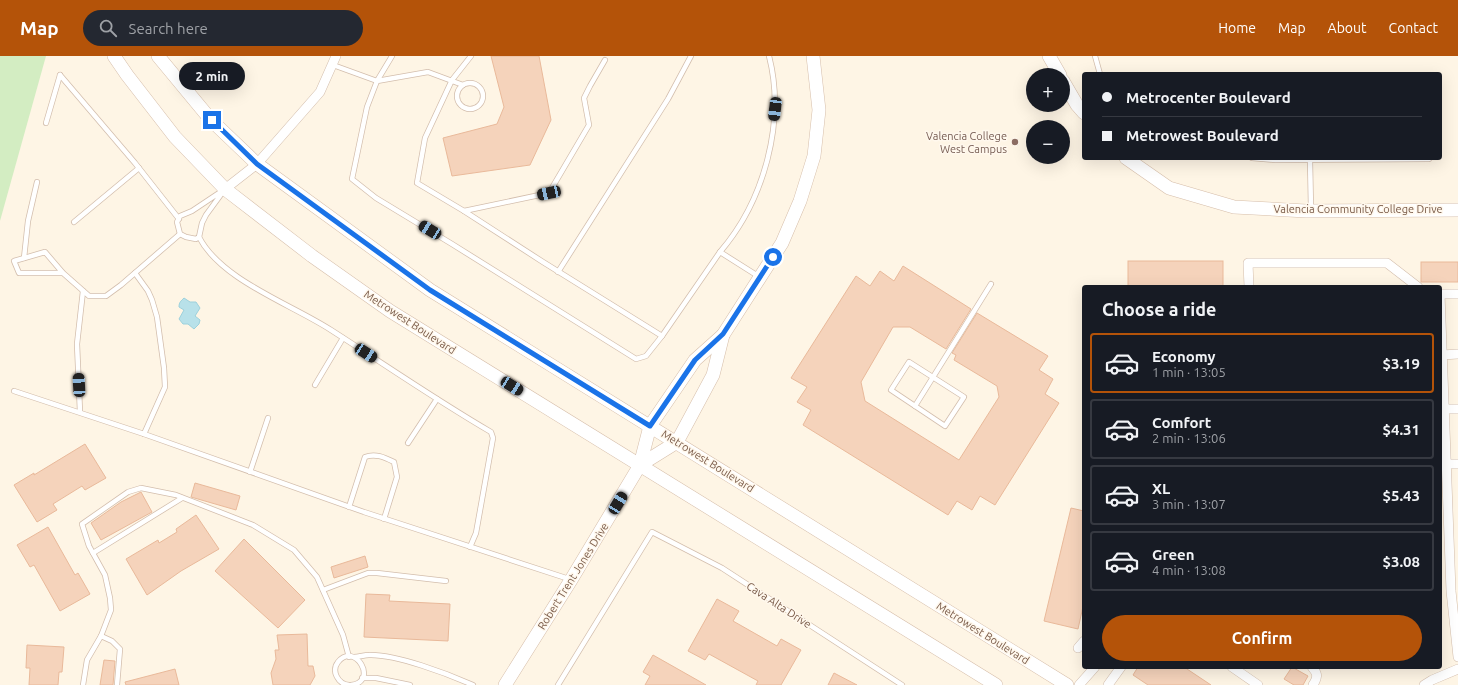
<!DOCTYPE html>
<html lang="en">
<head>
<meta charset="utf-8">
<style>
	:root { --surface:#171b24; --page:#242831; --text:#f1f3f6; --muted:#9ea1a6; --line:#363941; --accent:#b45309 }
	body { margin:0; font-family:Ubuntu,sans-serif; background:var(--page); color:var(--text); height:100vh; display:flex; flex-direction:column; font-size:15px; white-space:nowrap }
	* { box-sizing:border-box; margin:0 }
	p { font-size:13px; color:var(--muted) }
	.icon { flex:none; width:22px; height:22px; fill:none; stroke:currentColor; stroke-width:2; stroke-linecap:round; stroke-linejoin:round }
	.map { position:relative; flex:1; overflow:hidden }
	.side { position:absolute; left:1082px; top:229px; width:360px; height:384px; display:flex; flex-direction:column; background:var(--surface); border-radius:4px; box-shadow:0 4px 16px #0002 }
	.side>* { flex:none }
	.banner { position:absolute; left:1082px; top:16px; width:360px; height:88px; border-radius:4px; box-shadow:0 4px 16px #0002; display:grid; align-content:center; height:88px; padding:0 20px; background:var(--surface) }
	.buttons { position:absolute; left:1026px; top:12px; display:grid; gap:8px }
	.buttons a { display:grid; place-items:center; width:44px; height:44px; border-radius:50%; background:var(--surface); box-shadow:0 4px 16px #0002; font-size:20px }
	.end { position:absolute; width:18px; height:18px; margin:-9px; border:5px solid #1a73e8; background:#fff; box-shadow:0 0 0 2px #fff }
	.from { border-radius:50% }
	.bubble { position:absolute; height:28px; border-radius:14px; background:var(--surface); box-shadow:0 4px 16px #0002; font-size:13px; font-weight:600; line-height:28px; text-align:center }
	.car { position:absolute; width:12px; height:24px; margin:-12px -6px; border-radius:5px; box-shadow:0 0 3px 1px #0007; background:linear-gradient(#222 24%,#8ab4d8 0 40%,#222 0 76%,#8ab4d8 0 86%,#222 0) }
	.banner b { display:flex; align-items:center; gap:14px; height:38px; font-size:15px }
	.banner b+b { border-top:1px solid var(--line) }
	.banner i { width:10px; height:10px; background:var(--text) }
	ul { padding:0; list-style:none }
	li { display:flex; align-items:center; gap:12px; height:60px; margin:0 8px 6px; padding:0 12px; border:2px solid var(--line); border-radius:4px }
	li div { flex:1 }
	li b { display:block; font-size:15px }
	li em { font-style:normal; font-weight:600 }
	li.current { border-color:var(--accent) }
	li>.icon { width:36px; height:36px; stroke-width:1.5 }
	h2 { padding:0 20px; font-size:18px; line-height:48px }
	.button { display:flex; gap:8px; margin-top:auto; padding:8px 20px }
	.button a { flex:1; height:46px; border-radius:24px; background:var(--accent); color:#fff; font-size:16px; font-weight:600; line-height:46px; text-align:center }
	header { display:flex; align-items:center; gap:24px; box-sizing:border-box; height:56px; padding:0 20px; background:var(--accent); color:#fff }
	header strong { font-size:19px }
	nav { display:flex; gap:22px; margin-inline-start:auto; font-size:14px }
	.search { width:280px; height:36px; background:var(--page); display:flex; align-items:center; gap:10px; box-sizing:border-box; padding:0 14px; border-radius:22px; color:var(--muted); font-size:15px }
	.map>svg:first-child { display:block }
</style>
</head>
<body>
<header>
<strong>Map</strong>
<div class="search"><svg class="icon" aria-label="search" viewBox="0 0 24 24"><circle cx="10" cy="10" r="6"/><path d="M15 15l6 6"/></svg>Search here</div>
<nav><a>Home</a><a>Map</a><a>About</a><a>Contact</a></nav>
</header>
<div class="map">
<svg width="1458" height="629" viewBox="0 0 1458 629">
	<rect width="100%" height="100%" fill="#fef5e5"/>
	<polygon fill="#d3edc2" points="0,0 46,0 0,165"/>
	<path fill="#b8e1e9" stroke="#9dd1dc" d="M184,242L190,246H196L200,252L195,260L200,264L199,268L194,273L188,268H183L179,263L184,254L179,251C179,246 181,245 184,242Z"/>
	<g fill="#f5d3bb" stroke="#e9b99a">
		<polygon points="491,0 539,0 551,64 530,109 452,120 443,82 497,68 504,51"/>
		<rect x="1128" y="205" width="95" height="26"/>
		<rect x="1421" y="206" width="37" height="20"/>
		<polygon points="903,210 971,253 946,293 910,271 893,271 861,326 865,345 959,404 999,341 997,330 954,304 956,299 952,297 977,257 1048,300 1039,314 1053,323 1045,338 1059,347 995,449 980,440 972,454 957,445 948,459 803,369 811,354 797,346 807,331 791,322 856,220 870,230 880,215 894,225"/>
		<polygon points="85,388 106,422 85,434 82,430 53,448 57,454 37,466 14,429 34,417 34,419"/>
		<polygon points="195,427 240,440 236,454 191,441"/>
		<polygon points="141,436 152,456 101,484 91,467 121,446"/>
		<polygon points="1071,452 1084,455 1084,546 1078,573 1044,565"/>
		<polygon points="196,459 219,493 181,515 147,539 126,503 158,484 159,487 177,476 176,473"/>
		<polygon points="48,471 75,519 78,517 90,538 60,555 34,509 30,511 17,489"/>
		<polygon points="244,483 305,544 278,572 215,515"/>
		<polygon points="365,500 368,511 334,522 331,511"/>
		<polygon points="366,538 390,539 389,545 450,548 448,585 364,581"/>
		<polygon points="717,543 739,555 733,565 777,590 781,583 801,594 781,629 756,629 758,625 709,598 705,604 688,595"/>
		<polygon points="307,578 308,610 313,610 315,620 310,629 273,629 271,617 276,603 275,594 279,594 277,579"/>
		<polygon points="27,589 64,591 62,616 59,616 58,629 29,629 30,612 26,612"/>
		<polygon points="653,599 706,629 645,629 650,620 643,616"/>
		<polygon points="104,604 115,605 113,629 100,629"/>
		<polygon points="1138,611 1184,611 1211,629 1148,629 1133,619"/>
		<polygon points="1292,611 1308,620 1303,629 1294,629 1284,623"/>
		<polygon points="175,613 179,629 126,629 125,626"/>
		<polygon points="834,617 857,629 828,629"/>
	</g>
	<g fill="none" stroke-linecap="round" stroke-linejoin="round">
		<g stroke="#d3bead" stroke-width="6">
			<g id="lane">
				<polyline points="392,0 377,25 367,51 352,123 376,142 452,188 636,303 646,300 662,280"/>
				<polyline points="471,0 452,24 425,82 417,127 464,155 543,206 662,280 720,196 758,220"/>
				<polyline points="1095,0 1100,18"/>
				<polyline points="333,9 377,25 428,16 463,29"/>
				<polyline points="60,19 135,107 179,163"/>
				<circle cx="470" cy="40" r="13"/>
				<polyline points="46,67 60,19"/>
				<polyline points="1252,102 1275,104 1429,103"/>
				<polyline points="1310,104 1311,153"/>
				<polygon points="225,133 206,159 202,167 199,181 196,183 186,181 180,178 177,166 180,160 192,155"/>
				<polyline points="464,155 549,137 589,69 584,42 590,30 605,4"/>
				<polyline points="74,166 139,112"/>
				<path d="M199,181C221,224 291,248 331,274C384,308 436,344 491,376L493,382L476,477L470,491"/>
				<path d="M720,196C764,145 786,66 769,0"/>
				<polyline points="24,202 28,165 37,126"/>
				<polyline points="558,216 668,43 691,0"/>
				<polyline points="63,217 19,217 14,205 45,196 63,217 89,240 106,240 121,229 180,178"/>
				<polyline points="135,217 148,235 152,244 157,261 164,312 165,331 144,378"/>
				<polygon points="909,306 964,341 945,370 891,334"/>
				<polyline points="315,329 343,282"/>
				<polyline points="14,335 144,378 364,456 569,523"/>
				<polyline points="915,350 991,228"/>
				<polyline points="80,356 77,288 83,235"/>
				<polyline points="408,387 437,343"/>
				<polyline points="250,416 268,362"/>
				<path d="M349,451L365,401C375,397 384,401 394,406L397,421L384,463"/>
				<polyline points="93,497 182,442"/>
				<polyline points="323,534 368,517 377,517 446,525"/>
				<polyline points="101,580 112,585 120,593 117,629"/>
				<path d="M354,601C359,601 364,599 369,599C396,598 448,618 473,629"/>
				<polyline points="362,622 376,622 410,629"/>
				<polyline points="83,629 87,604 101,580 111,554 110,542 105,519 89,490 82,468 128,436 141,432 176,439 253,469 294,494 317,521 343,579 349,601"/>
				<path d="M349,629C338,628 331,615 338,606C355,585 379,626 351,629"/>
				<polyline points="558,629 652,476 722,512 902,629"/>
			</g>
		</g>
		<g stroke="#d3bead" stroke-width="10">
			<g id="street">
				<polyline points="225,133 257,108 320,36 336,0"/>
				<polyline points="1249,231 1248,207 1387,207 1418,231"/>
				<polyline points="1440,238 1451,535 1458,601"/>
				<polyline points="1440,238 1458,238"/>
				<polyline points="1442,299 1458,298"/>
				<polyline points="1445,353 1458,353"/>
				<polyline points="1447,408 1458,408"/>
				<polyline points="1078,592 1084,585"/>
				<polyline points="1232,611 1258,629"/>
				<path d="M1312,611C1318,618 1318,621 1313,629"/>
				<polyline points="1079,629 1095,611"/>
				<polyline points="1108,629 1121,611"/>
				<polyline points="1424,629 1432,624 1458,613"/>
			</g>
		</g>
		<g stroke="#d6beaa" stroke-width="14">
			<g id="secondary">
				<polyline points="114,0 127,19 175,81 225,133 312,200 390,255 996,629"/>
				<polyline points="158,0 211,64 257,108 430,234 1067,629"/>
				<polyline points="1049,0 1060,19"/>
				<polyline points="1063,25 1077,49 1084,57"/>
				<polyline points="1126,102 1169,132 1234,151 1306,155 1458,154"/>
				<polyline points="640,409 677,386 713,319 723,279"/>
				<polyline points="505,629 571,524 640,409 650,370 695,304 723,279 782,187 800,145 814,100 819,54 813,0"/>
			</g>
		</g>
		<use href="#lane" stroke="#fff" stroke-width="4.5"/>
		<use href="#street" stroke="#fff" stroke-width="9"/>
		<use href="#secondary" stroke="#fff" stroke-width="13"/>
	</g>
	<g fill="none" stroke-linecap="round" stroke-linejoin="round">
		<polyline stroke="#1a73e8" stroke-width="5" points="212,64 257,108 430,234 650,370 695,304 723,278 773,201"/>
	</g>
	<circle fill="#8d6e63" stroke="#fff8ed" stroke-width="1.5" cx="1015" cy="86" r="4"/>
	<g text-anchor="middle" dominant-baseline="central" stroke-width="3" stroke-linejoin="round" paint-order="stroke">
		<g font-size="11" fill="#785e54" stroke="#fff8ed" text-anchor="end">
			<text x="1007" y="80">Valencia College<tspan x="1007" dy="13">West Campus</tspan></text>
		</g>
		<g font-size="11" fill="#795a48" stroke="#fff8ed">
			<text x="1358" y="153">Valencia Community College Drive</text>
			<text transform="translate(410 266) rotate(33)">Metrowest Boulevard</text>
			<text transform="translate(708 405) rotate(32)">Metrowest Boulevard</text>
			<text transform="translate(573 520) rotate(-58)">Robert Trent Jones Drive</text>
			<text transform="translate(779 549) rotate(33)">Cava Alta Drive</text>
			<text transform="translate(983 577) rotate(32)">Metrowest Boulevard</text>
		</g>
	</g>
</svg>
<div class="buttons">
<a>+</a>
<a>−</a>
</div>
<i class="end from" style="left:773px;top:201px"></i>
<i class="end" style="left:212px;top:64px"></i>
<div class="bubble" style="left:179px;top:6px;width:66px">2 min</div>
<i class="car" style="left:775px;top:53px;rotate:187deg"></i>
<i class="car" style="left:549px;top:137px;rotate:258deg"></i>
<i class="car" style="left:430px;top:174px;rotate:301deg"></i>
<i class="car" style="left:366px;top:297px;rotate:123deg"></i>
<i class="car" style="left:79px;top:329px;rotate:357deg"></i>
<i class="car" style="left:512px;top:330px;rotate:122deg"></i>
<i class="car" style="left:618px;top:447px;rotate:31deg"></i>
<div class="banner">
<b><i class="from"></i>Metrocenter Boulevard</b>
<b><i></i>Metrowest Boulevard</b>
</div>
<section class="side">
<h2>Choose a ride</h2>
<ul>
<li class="current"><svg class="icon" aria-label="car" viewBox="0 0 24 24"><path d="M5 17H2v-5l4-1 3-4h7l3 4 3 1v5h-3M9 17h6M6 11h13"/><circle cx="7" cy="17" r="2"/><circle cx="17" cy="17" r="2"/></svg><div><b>Economy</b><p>1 min · 13:05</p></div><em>$3.19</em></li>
<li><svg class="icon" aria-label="car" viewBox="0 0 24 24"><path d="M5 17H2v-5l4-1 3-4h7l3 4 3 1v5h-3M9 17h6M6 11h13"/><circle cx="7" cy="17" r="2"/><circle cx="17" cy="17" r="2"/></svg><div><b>Comfort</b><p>2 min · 13:06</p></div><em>$4.31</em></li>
<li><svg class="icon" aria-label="car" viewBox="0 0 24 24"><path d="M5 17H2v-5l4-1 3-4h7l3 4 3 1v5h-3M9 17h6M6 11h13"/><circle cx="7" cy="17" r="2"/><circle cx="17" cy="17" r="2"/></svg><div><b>XL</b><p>3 min · 13:07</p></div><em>$5.43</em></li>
<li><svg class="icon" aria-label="car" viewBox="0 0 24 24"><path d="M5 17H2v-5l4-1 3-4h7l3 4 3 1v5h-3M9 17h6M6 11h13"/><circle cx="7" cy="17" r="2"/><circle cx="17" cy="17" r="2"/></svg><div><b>Green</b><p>4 min · 13:08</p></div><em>$3.08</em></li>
</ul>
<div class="button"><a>Confirm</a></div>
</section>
</div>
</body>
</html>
